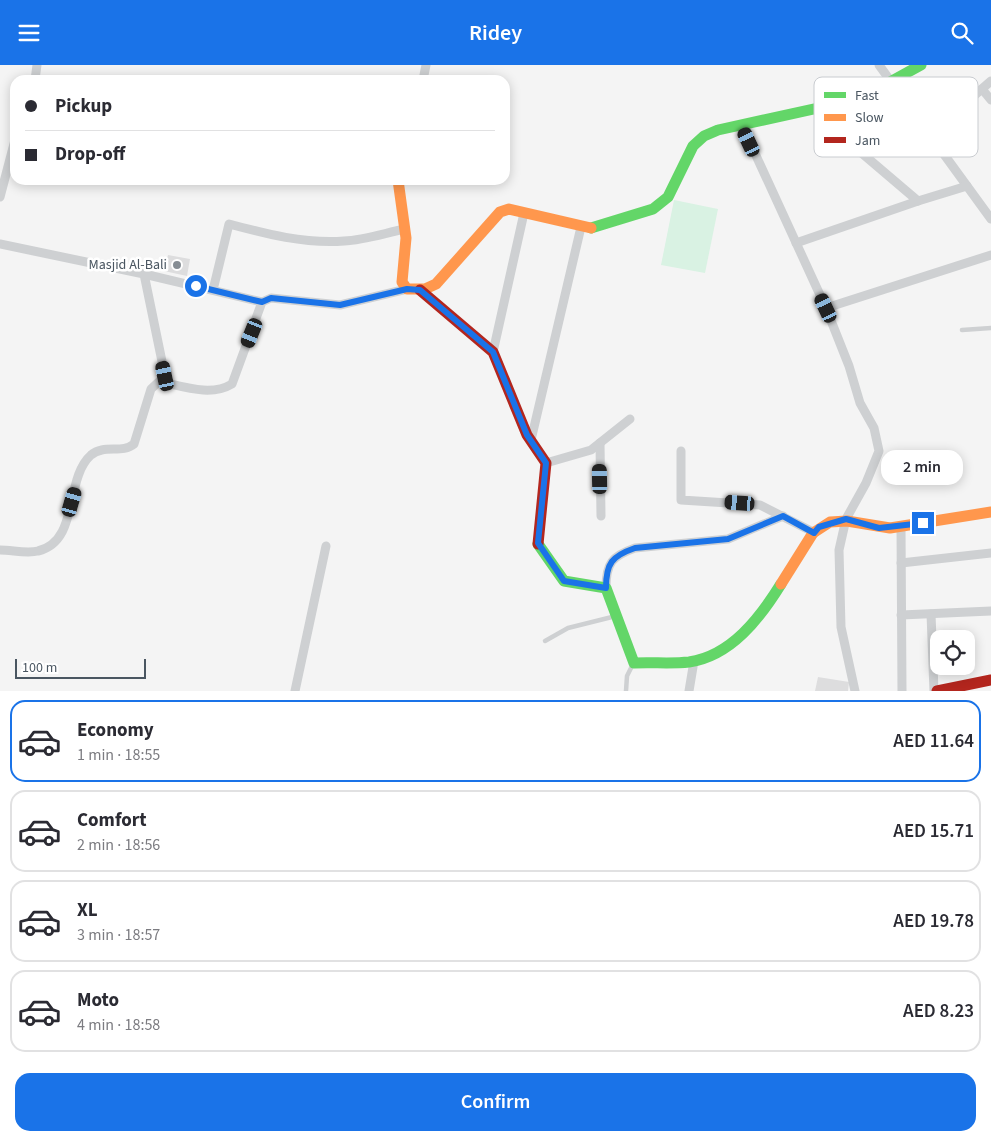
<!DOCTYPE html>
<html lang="en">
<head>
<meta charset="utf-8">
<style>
	:root { --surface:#fff; --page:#f7f7f7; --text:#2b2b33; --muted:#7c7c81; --line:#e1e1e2; --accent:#1a73e8 }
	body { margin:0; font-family:"Source Sans 3",sans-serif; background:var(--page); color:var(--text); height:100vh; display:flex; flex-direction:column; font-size:19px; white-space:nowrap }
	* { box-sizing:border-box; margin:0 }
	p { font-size:16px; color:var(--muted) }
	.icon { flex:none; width:28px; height:28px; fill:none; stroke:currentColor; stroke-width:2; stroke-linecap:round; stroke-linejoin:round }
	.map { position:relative; height:626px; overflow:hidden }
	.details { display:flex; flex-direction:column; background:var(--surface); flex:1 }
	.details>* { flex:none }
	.hud { position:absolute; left:10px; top:10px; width:500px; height:110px; border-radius:15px; box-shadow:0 2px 12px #0003; display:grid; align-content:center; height:110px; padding:0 15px; background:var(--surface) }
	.buttons { position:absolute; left:930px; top:565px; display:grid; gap:10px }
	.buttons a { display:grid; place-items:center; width:45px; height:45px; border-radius:10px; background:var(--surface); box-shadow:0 2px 12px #0003; font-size:25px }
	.scale { position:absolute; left:15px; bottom:12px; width:131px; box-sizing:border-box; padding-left:5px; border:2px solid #4a5661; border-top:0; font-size:14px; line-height:18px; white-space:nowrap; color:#4a5661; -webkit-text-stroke:4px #fff; paint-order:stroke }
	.end { position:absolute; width:22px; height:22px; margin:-11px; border:6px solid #1a73e8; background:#fff; box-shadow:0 0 0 2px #fff }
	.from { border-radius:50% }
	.bubble { position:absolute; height:35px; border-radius:15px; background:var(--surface); box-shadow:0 2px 12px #0003; font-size:16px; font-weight:600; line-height:35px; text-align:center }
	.car { position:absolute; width:15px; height:30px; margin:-15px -8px; border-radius:6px; box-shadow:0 0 4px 1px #0007; background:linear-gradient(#222 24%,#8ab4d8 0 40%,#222 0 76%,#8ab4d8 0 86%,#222 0) }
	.hud b { display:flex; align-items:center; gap:18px; height:48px; font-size:19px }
	.hud b+b { border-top:1px solid var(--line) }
	.hud i { width:12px; height:12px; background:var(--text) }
	ul { padding:9px 0 0; list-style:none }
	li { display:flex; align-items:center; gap:15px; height:82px; margin:0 10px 8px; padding:0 5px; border:2px solid var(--line); border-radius:15px }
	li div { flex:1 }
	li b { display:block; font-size:19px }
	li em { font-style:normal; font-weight:600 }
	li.selected { border-color:var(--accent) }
	li>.icon { width:45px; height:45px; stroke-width:1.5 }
	.action { display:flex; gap:10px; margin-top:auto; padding:10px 15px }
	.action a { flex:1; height:58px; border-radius:15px; background:var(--accent); color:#fff; font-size:20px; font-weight:600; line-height:58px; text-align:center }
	header { display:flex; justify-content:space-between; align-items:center; height:65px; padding:0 15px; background:var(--accent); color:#fff; font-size:22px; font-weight:600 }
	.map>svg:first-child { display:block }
</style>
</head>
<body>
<header><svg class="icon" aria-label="menu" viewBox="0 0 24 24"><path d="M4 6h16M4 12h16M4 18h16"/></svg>Ridey<svg class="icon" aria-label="search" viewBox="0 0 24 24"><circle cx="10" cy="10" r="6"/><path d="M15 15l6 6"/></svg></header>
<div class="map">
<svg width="991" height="626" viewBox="0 0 991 626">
	<rect width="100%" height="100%" fill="#f4f4f4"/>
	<polygon fill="#d9f2e3" points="674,135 718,144 705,208 661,200"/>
	<g fill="#ddddde">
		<polygon points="168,190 190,194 187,211 164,206"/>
		<polygon points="818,612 849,617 848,626 815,626"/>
	</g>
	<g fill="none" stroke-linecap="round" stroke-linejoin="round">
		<g stroke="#ced0d2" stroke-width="4.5">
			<polyline points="962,265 991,263"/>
			<polyline points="545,576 568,563 616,551"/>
			<polyline points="626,626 627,611 633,599"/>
		</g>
		<g stroke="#ced0d2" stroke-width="9">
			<polyline points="879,0 991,154"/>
			<polyline points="35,15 37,0"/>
			<polyline points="423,15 426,0"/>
			<polyline points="982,24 991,35"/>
			<polyline points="815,44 824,56 918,136 967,121"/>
			<polyline points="742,60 826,243 849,301 860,338 874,363 879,386 866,418 846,454 839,485 841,562 855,626"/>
			<polyline points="929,70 991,16"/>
			<polyline points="0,132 15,75"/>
			<polyline points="796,178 918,136"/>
			<path d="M0,179L144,209L165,311L170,319C191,324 214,330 232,319L262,237L271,233L340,240L407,224"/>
			<polyline points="144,209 262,237"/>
			<path d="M213,225L229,159C266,169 305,179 344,176C364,175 385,168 405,164"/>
			<polyline points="826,243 991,190"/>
			<polyline points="493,287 524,148"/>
			<polyline points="531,375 581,162"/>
			<polyline points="600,378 601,451"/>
			<polyline points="681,386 681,435 760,440 815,468"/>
			<polyline points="546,398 591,385 630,354"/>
			<polyline points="901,462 902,626"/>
			<path d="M0,485C12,485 27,489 38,486C80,476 64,414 91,390C104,379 122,389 134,379L151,324L165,311"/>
			<polyline points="901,498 991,488"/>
			<path d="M606,523C606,498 612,491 635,483L728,474L783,451"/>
			<polyline points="931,549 934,626"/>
			<polyline points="901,550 991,546"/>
			<polyline points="295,626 326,481"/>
			<polyline points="689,626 694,596"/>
		</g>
		<g stroke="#63d668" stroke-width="11">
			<polyline points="591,163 653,144 668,132 693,81 704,71 718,65 841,38 890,17 921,0"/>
			<path d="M538,479L564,516L606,523L634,598C652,597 671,599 689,597C731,591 760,553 781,519"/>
		</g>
		<g stroke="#ff974d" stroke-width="11">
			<polyline points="398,115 406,173 402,217 407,224 425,224 436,219 500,147 509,144 591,163"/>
			<polyline points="781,519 813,468 830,457 847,456 890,463 991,447"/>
		</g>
		<g stroke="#b3261e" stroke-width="11">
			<polyline points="420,225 493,287 527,370 546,398 538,479"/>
			<polyline points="937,626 991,615"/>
		</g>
	</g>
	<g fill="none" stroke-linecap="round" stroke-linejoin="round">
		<path stroke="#1a73e8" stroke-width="6" d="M196,221L262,237L271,233L340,240L407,224L420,225L493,287L527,370L546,398L538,478L564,516L606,523C606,498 612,491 635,483L728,474L783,451L814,468L819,462L846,454L879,463L923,458"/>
	</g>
	<circle fill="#868d94" stroke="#fff" stroke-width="2" cx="177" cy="200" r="5"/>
	<g text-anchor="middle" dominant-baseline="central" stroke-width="5" stroke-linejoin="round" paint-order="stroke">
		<g font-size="14" fill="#4a5661" stroke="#fff" text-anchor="end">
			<text x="167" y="200">Masjid Al-Bali</text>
		</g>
	</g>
	<rect x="814" y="12" width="164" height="80" rx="8" fill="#fff" stroke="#c9ccd0" stroke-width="1"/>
	<rect x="824" y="27" width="22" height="6" fill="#63d668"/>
	<rect x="824" y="49" width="22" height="7" fill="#ff974d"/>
	<rect x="824" y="72" width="22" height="6" fill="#b3261e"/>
	<g font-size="14" fill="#4a5661">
		<text x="855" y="35">Fast</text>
		<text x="855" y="57">Slow</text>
		<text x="855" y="80">Jam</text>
	</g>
</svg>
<div class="buttons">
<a><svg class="icon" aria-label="locate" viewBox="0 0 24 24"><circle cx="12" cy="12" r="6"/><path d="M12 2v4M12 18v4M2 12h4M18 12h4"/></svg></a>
</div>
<div class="scale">100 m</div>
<i class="end from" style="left:196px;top:221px"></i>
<i class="end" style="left:923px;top:458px"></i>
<div class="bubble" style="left:881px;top:385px;width:82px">2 min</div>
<i class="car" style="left:749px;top:77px;rotate:335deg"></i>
<i class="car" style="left:826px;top:243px;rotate:335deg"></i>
<i class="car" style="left:252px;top:268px;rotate:202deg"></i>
<i class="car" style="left:165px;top:311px;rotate:348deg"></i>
<i class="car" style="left:600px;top:414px;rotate:359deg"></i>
<i class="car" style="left:72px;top:437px;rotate:16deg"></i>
<i class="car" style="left:740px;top:438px;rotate:274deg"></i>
<div class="hud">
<b><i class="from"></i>Pickup</b>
<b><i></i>Drop-off</b>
</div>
</div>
<section class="details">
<ul>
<li class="selected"><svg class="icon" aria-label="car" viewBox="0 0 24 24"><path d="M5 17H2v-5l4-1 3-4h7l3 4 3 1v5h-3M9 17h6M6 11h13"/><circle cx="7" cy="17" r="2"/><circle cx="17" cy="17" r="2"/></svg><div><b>Economy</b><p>1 min · 18:55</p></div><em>AED 11.64</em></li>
<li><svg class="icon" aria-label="car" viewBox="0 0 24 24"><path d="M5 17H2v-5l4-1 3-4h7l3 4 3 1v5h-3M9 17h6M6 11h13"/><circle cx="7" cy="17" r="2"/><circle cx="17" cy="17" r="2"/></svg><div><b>Comfort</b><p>2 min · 18:56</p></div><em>AED 15.71</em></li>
<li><svg class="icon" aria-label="car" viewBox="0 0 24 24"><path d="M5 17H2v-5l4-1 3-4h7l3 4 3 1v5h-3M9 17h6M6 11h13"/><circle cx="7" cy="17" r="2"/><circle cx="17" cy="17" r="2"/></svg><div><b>XL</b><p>3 min · 18:57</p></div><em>AED 19.78</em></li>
<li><svg class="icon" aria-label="car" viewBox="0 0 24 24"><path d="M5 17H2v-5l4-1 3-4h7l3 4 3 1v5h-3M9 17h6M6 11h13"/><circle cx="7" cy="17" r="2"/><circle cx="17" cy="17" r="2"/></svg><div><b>Moto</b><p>4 min · 18:58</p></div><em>AED 8.23</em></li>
</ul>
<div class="action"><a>Confirm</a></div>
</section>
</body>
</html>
